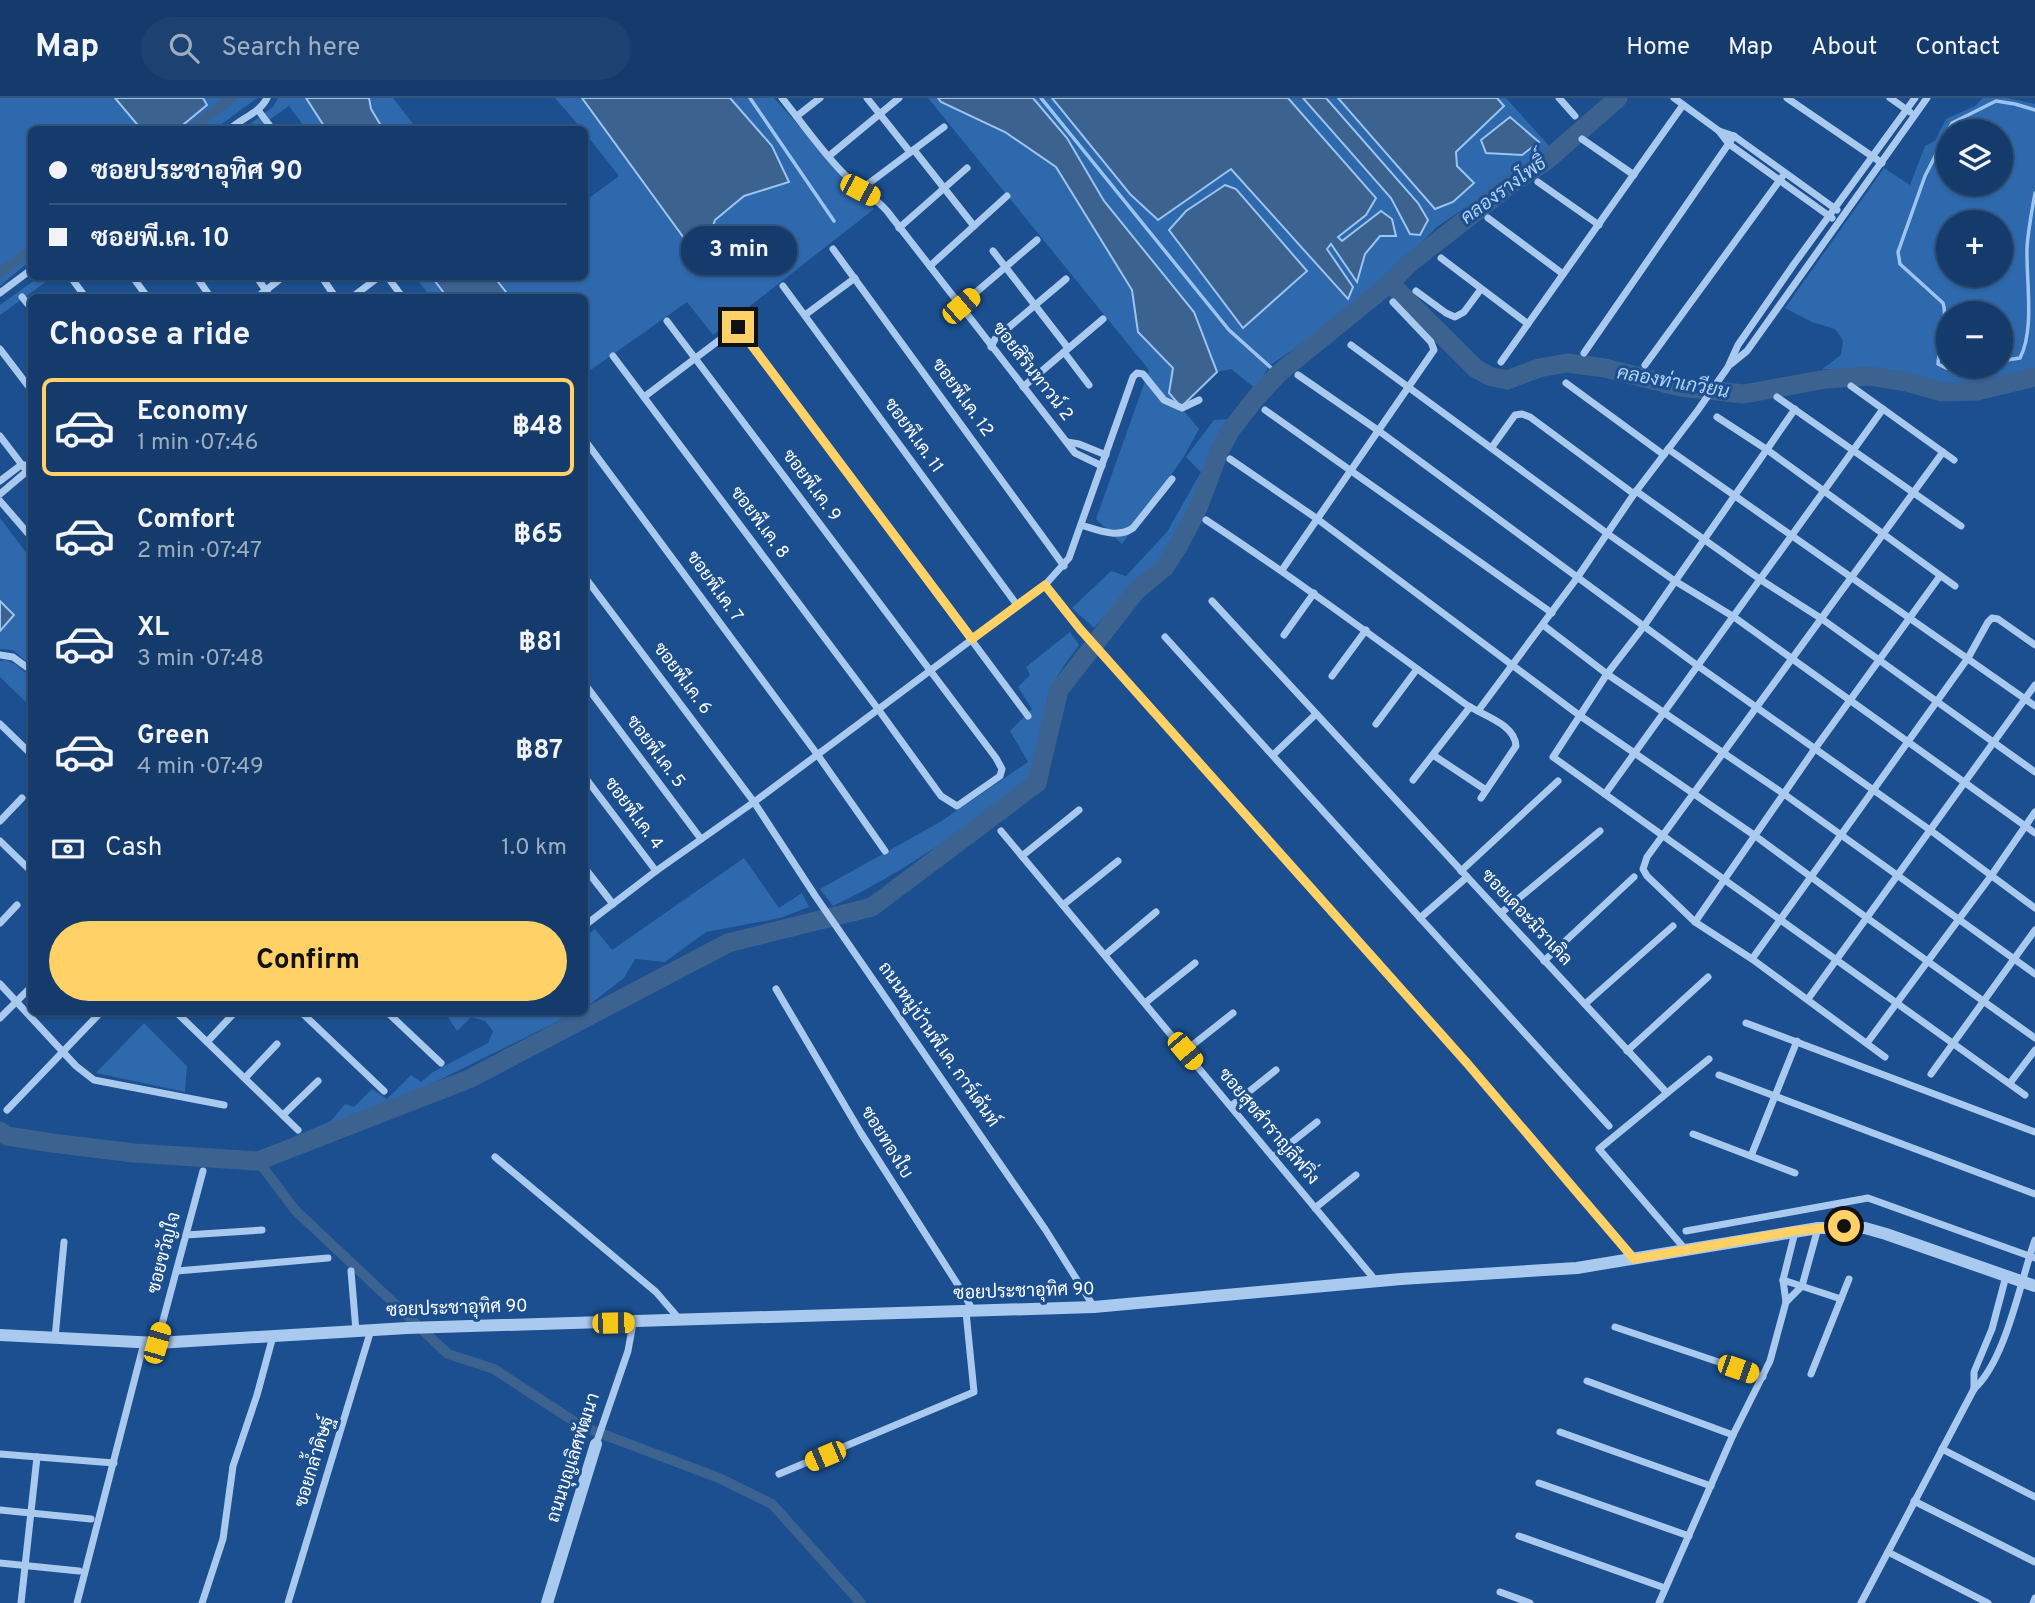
<!DOCTYPE html>
<html lang="en">
<head>
<meta charset="utf-8">
<style>
	:root { --surface:#143b6b; --page:#1d4271; --text:#f1f3f6; --muted:#9dadc1; --line:#33557e; --accent:#ffd166 }
	body { margin:0; font-family:Overpass,Sarabun,sans-serif; background:var(--page); color:var(--text); height:100vh; display:flex; flex-direction:column; font-size:26px; white-space:nowrap }
	* { box-sizing:border-box; margin:0 }
	p { font-size:23px; color:var(--muted) }
	.icon { flex:none; width:38px; height:38px; fill:none; stroke:currentColor; stroke-width:2; stroke-linecap:round; stroke-linejoin:round }
	.map { position:relative; flex:1; overflow:hidden }
	.details { position:absolute; left:28px; top:196px; width:560px; height:721px; display:flex; flex-direction:column; background:var(--surface); border-radius:10px; box-shadow:0 2px 5px #0004,0 0 0 2px var(--line) }
	.details>* { flex:none }
	.hud { position:absolute; left:28px; top:28px; width:560px; height:154px; border-radius:10px; box-shadow:0 2px 5px #0004,0 0 0 2px var(--line); display:grid; align-content:center; height:154px; padding:0 21px; background:var(--surface) }
	.tools { position:absolute; left:1936px; top:21px; display:grid; gap:14px }
	.tools a { display:grid; place-items:center; width:77px; height:77px; border-radius:50%; background:var(--surface); box-shadow:0 2px 5px #0004,0 0 0 2px var(--line); font-size:35px }
	.end { position:absolute; width:32px; height:32px; margin:-16px; border:9px solid #ffd166; background:#111; box-shadow:0 0 0 4px #111 }
	.from { border-radius:50% }
	.bubble { position:absolute; height:49px; border-radius:24px; background:var(--surface); box-shadow:0 2px 5px #0004,0 0 0 2px var(--line); font-size:23px; font-weight:700; line-height:49px; text-align:center }
	.car { position:absolute; width:21px; height:42px; margin:-21px -10px; border-radius:9px; box-shadow:0 0 5px 2px #0007; background:linear-gradient(#f5c518 24%,#345 0 40%,#f5c518 0 76%,#345 0 86%,#f5c518 0) }
	.hud b { display:flex; align-items:center; gap:24px; height:66px; font-size:26px }
	.hud b+b { border-top:2px solid var(--line) }
	.hud i { width:18px; height:18px; background:var(--text) }
	ul { padding:0; list-style:none }
	li { display:flex; align-items:center; gap:21px; height:98px; margin:0 14px 10px; padding:0 7px; border:4px solid transparent; border-radius:10px }
	li div { flex:1 }
	li b { display:block; font-size:26px }
	li em { font-style:normal; font-weight:700 }
	li.current { border-color:var(--accent) }
	li>.icon { width:63px; height:63px; stroke-width:1.5 }
	h2 { padding:0 21px; font-size:32px; line-height:84px }
	.pay { display:flex; align-items:center; gap:18px; height:77px; padding:0 21px; font-size:26px }
	.pay p { margin-inline-start:auto }
	.action { display:flex; gap:14px; margin-top:auto; padding:14px 21px }
	.action a { flex:1; height:80px; border-radius:42px; background:var(--accent); color:#111; font-size:28px; font-weight:700; line-height:80px; text-align:center }
	header { display:flex; align-items:center; gap:42px; box-sizing:border-box; height:98px; padding:0 35px; background:var(--surface); border-bottom:2px solid var(--line) }
	header strong { font-size:33px }
	nav { display:flex; gap:38px; margin-inline-start:auto; font-size:24px }
	.search { width:490px; height:63px; background:var(--page); display:flex; align-items:center; gap:18px; box-sizing:border-box; padding:0 24px; border-radius:38px; color:var(--muted); font-size:26px }
	.map>svg:first-child { display:block }
</style>
</head>
<body>
<header>
<strong>Map</strong>
<div class="search"><svg class="icon" aria-label="search" viewBox="0 0 24 24"><circle cx="10" cy="10" r="6"/><path d="M15 15l6 6"/></svg>Search here</div>
<nav><a>Home</a><a>Map</a><a>About</a><a>Contact</a></nav>
</header>
<div class="map">
<svg width="2035" height="1505" viewBox="0 0 2035 1505">
	<rect width="100%" height="100%" fill="#1b4f8f"/>
	<g fill="#2e69ad" fill-rule="evenodd">
		<polygon points="0,0 115,0 141,31 32,32 31,162 0,188"/>
		<polygon points="203,0 257,0 215,31 178,32 207,7"/>
		<polygon points="278,0 306,0 326,31 306,31 289,8 256,31 242,32 273,9"/>
		<polygon points="369,0 393,0 417,31 383,31 370,11"/>
		<polygon points="555,0 582,0 684,140 701,159 715,122 744,98 772,48 730,0 774,0 874,111 713,237 687,204 585,276 584,200 510,199 494,179 584,178 585,103 619,78 585,35 584,32 582,31"/>
		<polygon points="928,0 938,0 941,4 1005,34 1056,69 1132,193 1138,234 1173,270 1169,295 1199,331 1183,360 1122,446 1096,421 1149,272"/>
		<path d="M1033,0H1052L1130,96L1158,122L1231,71L1348,200L1353,189L1327,151L1331,145L1357,183L1365,156L1380,138V113L1342,143L1338,139L1366,117L1376,100L1288,0H1303L1391,100L1411,136L1427,123L1418,105L1326,0H1338L1435,111L1474,84L1457,68L1456,54L1504,8L1497,0H1506L1549,48L1521,71L1437,129L1352,212L1269,268L1256,291L1231,271L1217,274L1194,214L1104,103L1067,40ZM1225,87L1236,91L1306,172L1243,230Z"/>
		<path d="M1983,0H2008L2035,6V271L1959,289L1934,287L1876,271H1822L1841,257L1843,242L1835,231L1812,224L1785,210L1884,70L1910,87L1925,48L1935,43L1946,21L1975,8ZM1948,33H2000V86H1948ZM1948,124H2000V177H1948ZM1948,215H2000V268H1948Z"/>
		<polygon points="39,179 53,179 0,217 0,207"/>
		<polygon points="415,179 432,179 447,199 431,199"/>
		<polygon points="1232,321 1209,368 1185,430 1154,472 1129,491 1094,530 1072,510 1111,473 1126,478 1167,434 1201,374 1186,359 1214,322"/>
		<polygon points="0,420 31,461 31,568 13,552 0,551 0,533 14,517 0,503"/>
		<path d="M1070,534L1079,547C1067,564 1052,582 1047,602C1041,627 1043,652 1031,675C1021,697 986,716 966,729C923,758 880,786 833,808L820,791L940,724L1028,664L1010,633L1032,611L1018,589L1030,577L1026,569Z"/>
		<polygon points="6,562 15,566 31,579 31,609 0,579 0,563"/>
		<polygon points="744,760 779,810 802,795 809,809 780,820 706,834 665,864 635,861 624,880 585,910 585,839 595,831 612,852"/>
		<polygon points="456,914 577,914 401,1001 270,1049 331,1023 345,1006 354,1009 372,991 387,1001 411,977 421,984 433,974 488,945 493,933 485,923 471,919 457,933 448,919"/>
		<polygon points="144,925 187,968 185,994 96,975"/>
	</g>
	<g fill="#3c6290" stroke="#9cc4f0" stroke-width="2">
		<polygon points="115,0 203,0 207,7 178,31 141,31"/>
		<polygon points="306,0 369,0 371,11 383,31 326,31"/>
		<polygon points="582,0 730,0 772,48 789,84 744,98 715,122 702,160 684,140"/>
		<polygon points="938,0 1033,0 1067,40 1104,103 1194,214 1217,274 1181,309 1169,295 1173,270 1138,234 1132,192 1056,69 1005,34 941,4"/>
		<polygon points="1052,0 1288,0 1376,100 1366,117 1338,139 1342,143 1381,113 1392,121 1396,138 1380,138 1365,156 1357,184 1331,146 1327,151 1353,189 1348,201 1231,71 1158,122 1130,96"/>
		<polygon points="1303,0 1326,0 1418,105 1428,122 1420,137 1410,136 1391,100"/>
		<polygon points="1338,0 1497,0 1504,8 1456,54 1457,68 1474,85 1453,104 1435,111"/>
		<polygon points="1510,19 1539,44 1522,57 1486,55 1481,42"/>
		<polygon points="1225,87 1236,91 1307,173 1243,230 1169,132 1186,113"/>
		<polygon points="432,179 494,179 510,199 447,199"/>
		<polygon points="0,503 14,517 0,533"/>
	</g>
	<g fill="none" stroke-linecap="round" stroke-linejoin="round">
		<g stroke="#9cc4f0" stroke-width="3.5">
			<polyline points="750,0 834,123"/>
			<polyline points="1041,0 1229,232 1278,276"/>
			<polyline points="0,174 1,175"/>
			<path d="M2000,263L2020,260C2035,231 2026,183 2027,150C2028,132 2032,113 2035,95"/>
			<path d="M1974,268L1946,270L1938,266C1939,249 1948,219 1943,205L1900,166L1898,154L1925,78L1952,25L1996,3L2015,6L2035,12"/>
		</g>
		<g stroke="#3c6290" stroke-width="10">
			<polyline points="189,32 232,0"/>
			<polyline points="0,175 32,151"/>
			<polyline points="258,1063 295,1112 448,1256 494,1271 581,1328 719,1380 772,1406 861,1505"/>
		</g>
		<g stroke="#3c6290" stroke-width="19">
			<polyline points="1390,185 1475,270 1489,278 1507,282 1539,270 1567,265 1605,270 1680,289 1744,296 1826,281 1870,278 1907,284 1942,294 1977,293 2035,279"/>
			<polyline points="0,1033 7,1038 52,1045 134,1055 258,1063 469,981 728,845 872,809 1037,685 1059,592 1136,493 1164,470 1179,447 1198,410 1219,354 1230,333 1255,301 1278,276 1390,185 1410,165 1511,86 1546,63 1618,0"/>
		</g>
		<g stroke="#a9c9ee" stroke-width="7">
			<path d="M782,0C803,26 822,54 845,77C859,90 875,99 887,113L1075,355L1102,368"/>
			<polyline points="867,0 910,54"/>
			<polyline points="1559,0 1575,18"/>
			<polyline points="1674,0 1719,33 1729,46 1832,120"/>
			<polyline points="1787,0 1882,65"/>
			<polyline points="1890,0 1910,14"/>
			<polyline points="258,12 273,32"/>
			<polyline points="797,18 820,0"/>
			<path d="M229,32C241,20 260,15 267,0"/>
			<polyline points="1719,33 1734,38 1837,112"/>
			<polyline points="1582,41 1634,77"/>
			<polyline points="914,52 974,128"/>
			<polyline points="829,58 899,0"/>
			<polyline points="1538,84 1599,127"/>
			<polyline points="860,92 944,29"/>
			<polyline points="1488,120 1563,176"/>
			<polyline points="899,130 967,70"/>
			<polyline points="833,151 1064,468"/>
			<polyline points="993,153 1068,250"/>
			<polyline points="1441,160 1528,226"/>
			<polyline points="930,168 1007,98"/>
			<polyline points="70,178 86,200"/>
			<polyline points="132,178 148,200"/>
			<polyline points="196,178 211,200"/>
			<polyline points="256,178 271,200"/>
			<polyline points="321,178 336,200"/>
			<polyline points="387,178 403,200"/>
			<polyline points="783,188 1017,507"/>
			<polyline points="1416,193 1446,215 1455,219 1464,214 1481,191"/>
			<polyline points="0,195 32,171"/>
			<polyline points="22,199 32,211"/>
			<polyline points="256,200 284,178"/>
			<polyline points="351,200 380,178"/>
			<polyline points="960,208 1037,142"/>
			<polyline points="805,217 855,180"/>
			<polyline points="1351,247 1608,436 1675,483 1734,519 2035,735"/>
			<polyline points="991,249 995,241 1066,181"/>
			<polyline points="0,251 32,293"/>
			<polyline points="1064,254 1089,287"/>
			<polyline points="1584,255 1734,38"/>
			<polyline points="613,258 878,611 941,698 957,708 1000,678 1002,671 996,660 667,223"/>
			<polyline points="1501,264 1683,7"/>
			<polyline points="1731,266 1747,253 1927,0"/>
			<polyline points="1645,267 1785,75"/>
			<polyline points="1298,277 1379,333 1698,568 1930,732 2035,810"/>
			<polyline points="1566,285 1664,357"/>
			<polyline points="1851,288 1954,362"/>
			<polyline points="1023,289 1103,221"/>
			<polyline points="644,299 738,228 1028,618"/>
			<polyline points="1777,299 1961,428"/>
			<polyline points="1795,311 1644,528 1607,576 1553,659 2025,997"/>
			<polyline points="1265,312 1552,515"/>
			<polyline points="1717,319 1766,351 1955,488"/>
			<polyline points="0,338 32,380"/>
			<polyline points="584,341 817,656 885,753"/>
			<polyline points="1067,344 1079,346 1106,357"/>
			<polyline points="1492,349 1515,317 1522,316 1530,319 1634,396"/>
			<polyline points="1668,351 2035,608"/>
			<polyline points="1230,361 1316,420 1579,617 1754,737 1867,820 2035,940"/>
			<polyline points="0,383 21,367 25,367"/>
			<polyline points="1636,393 1761,482 1822,521 2035,674"/>
			<polyline points="0,396 26,374 32,365"/>
			<polyline points="0,403 32,440"/>
			<path d="M1206,422C1294,480 1379,543 1464,605C1480,617 1515,625 1516,648L1481,700"/>
			<path d="M1081,427C1098,432 1117,441 1133,430L1172,381"/>
			<polyline points="1282,472 1434,252 1431,244 1393,204"/>
			<polyline points="584,478 754,704 816,799 1045,1131 1094,1209"/>
			<polyline points="1045,487 1080,531 1466,964 1634,1161"/>
			<polyline points="1212,503 1667,995 1599,1051 1685,1151"/>
			<polyline points="1543,527 1607,576 1784,696 2035,876"/>
			<polyline points="1284,537 1314,495"/>
			<polyline points="1165,539 1609,1028"/>
			<polyline points="0,557 13,559 32,573"/>
			<polyline points="1332,578 1366,532"/>
			<polyline points="584,585 701,741"/>
			<polyline points="1478,613 1577,480 1634,396 1698,312 1728,269 1738,247 1794,166 1915,0"/>
			<polyline points="0,626 32,657"/>
			<polyline points="1376,626 1417,571"/>
			<polyline points="1273,657 1316,616"/>
			<polyline points="1433,657 1486,692"/>
			<polyline points="584,678 656,773"/>
			<polyline points="1413,682 1470,609"/>
			<polyline points="1605,696 1883,311"/>
			<polyline points="0,723 22,700"/>
			<polyline points="1001,733 1376,1183"/>
			<polyline points="0,743 32,774"/>
			<polyline points="1022,758 1079,712"/>
			<polyline points="584,769 613,806"/>
			<polyline points="1461,773 1558,683"/>
			<polyline points="1063,807 1118,763"/>
			<polyline points="1501,815 1600,733"/>
			<polyline points="1420,820 1467,779"/>
			<polyline points="1695,824 1814,652 1940,478"/>
			<polyline points="0,825 17,807"/>
			<polyline points="584,828 656,773 754,704 1045,487 1069,460 1133,279 1137,275 1143,276 1164,302 1182,310 1199,302"/>
			<polyline points="1105,857 1156,814"/>
			<polyline points="1752,861 1968,560 1988,524 1992,520 1998,521 2035,547"/>
			<polyline points="1544,863 1634,779"/>
			<polyline points="0,886 76,968 94,982 224,1007"/>
			<polyline points="776,891 861,1035 965,1198 973,1213"/>
			<polyline points="1808,901 2035,587"/>
			<polyline points="1145,905 1195,865"/>
			<polyline points="1585,906 1673,828"/>
			<polyline points="176,914 298,1032"/>
			<polyline points="301,914 384,993"/>
			<polyline points="387,914 441,965"/>
			<polyline points="0,920 32,888"/>
			<polyline points="1746,925 2035,1034"/>
			<polyline points="207,944 235,914"/>
			<polyline points="1867,945 1991,778 2035,714"/>
			<polyline points="1185,953 1233,915"/>
			<polyline points="1627,953 1708,879"/>
			<polyline points="1885,959 1752,861 1695,824 1647,778 1643,771 1647,759 1943,354"/>
			<polyline points="1931,976 2035,832"/>
			<polyline points="1719,977 2035,1096"/>
			<polyline points="245,980 277,946"/>
			<polyline points="2010,985 2035,952"/>
			<polyline points="1667,995 1709,961"/>
			<polyline points="1231,1008 1276,972"/>
			<polyline points="7,1012 101,914"/>
			<polyline points="283,1017 318,983"/>
			<polyline points="1693,1036 1795,1075"/>
			<polyline points="1751,1058 1797,943"/>
			<polyline points="495,1059 656,1194 681,1223"/>
			<polyline points="1273,1059 1317,1024"/>
			<polyline points="1315,1110 1356,1077"/>
			<polyline points="1686,1133 1868,1100 2035,1160"/>
			<polyline points="186,1137 262,1132"/>
			<polyline points="177,1173 328,1160"/>
			<polyline points="351,1173 356,1233"/>
			<polyline points="1783,1182 1841,1201"/>
			<polyline points="1786,1204 1802,1188 1818,1130"/>
			<polyline points="1615,1229 1763,1279"/>
			<polyline points="55,1240 64,1144"/>
			<polyline points="157,1245 203,1073"/>
			<polyline points="1811,1276 1849,1181"/>
			<polyline points="1587,1283 1733,1337"/>
			<polyline points="1974,1291 1974,1274 1992,1231 2006,1178"/>
			<polyline points="1560,1334 1711,1388"/>
			<polyline points="596,1346 628,1253 633,1225"/>
			<polyline points="1942,1351 2035,1399"/>
			<polyline points="0,1356 114,1365"/>
			<polyline points="779,1376 974,1294 966,1214"/>
			<polyline points="1539,1385 1689,1438"/>
			<polyline points="1914,1403 2035,1464"/>
			<polyline points="0,1412 91,1421"/>
			<polyline points="1519,1438 1665,1490"/>
			<polyline points="1888,1454 1988,1505"/>
			<polyline points="0,1465 79,1473"/>
			<polyline points="1500,1494 1530,1505"/>
			<polyline points="21,1505 37,1359"/>
			<polyline points="77,1505 144,1245"/>
			<polyline points="202,1505 223,1441 233,1368 257,1297 273,1238"/>
			<polyline points="288,1505 371,1232"/>
			<polyline points="1659,1505 1733,1337 1770,1263 1786,1204 1783,1182 1795,1134"/>
			<path d="M1861,1505L1974,1291C2006,1262 2020,1184 2035,1142"/>
			<polyline points="2033,1505 2035,1500"/>
		</g>
		<g stroke="#a9c9ee" stroke-width="12">
			<polyline points="0,1237 157,1245 407,1230 1094,1209 1401,1181 1577,1170 1818,1130 1865,1130 1886,1136 2035,1188"/>
			<polyline points="547,1505 596,1346"/>
		</g>
	</g>
	<g fill="none" stroke-linecap="round" stroke-linejoin="round">
		<polyline stroke="#ffd166" stroke-width="9" points="738,229 972,541 1045,487 1080,531 1466,964 1634,1161 1795,1133 1844,1128"/>
	</g>
	<g text-anchor="middle" dominant-baseline="central" stroke-width="6" stroke-linejoin="round" paint-order="stroke">
		<g font-size="18" fill="#fff" stroke="#1b4f8f">
			<text transform="translate(1032 274) rotate(52)">ซอยสิรินทาวน์ 2</text>
			<text transform="translate(962 300) rotate(54)">ซอยพี.เค. 12</text>
			<text transform="translate(913 338) rotate(54)">ซอยพี.เค. 11</text>
			<text transform="translate(811 388) rotate(53)">ซอยพี.เค. 9</text>
			<text transform="translate(759 425) rotate(53)">ซอยพี.เค. 8</text>
			<text transform="translate(714 489) rotate(54)">ซอยพี.เค. 7</text>
			<text transform="translate(682 581) rotate(53)">ซอยพี.เค. 6</text>
			<text transform="translate(655 654) rotate(53)">ซอยพี.เค. 5</text>
			<text transform="translate(633 716) rotate(53)">ซอยพี.เค. 4</text>
			<text transform="translate(1526 820) rotate(47)">ซอยเดอะมิราเคิล</text>
			<text transform="translate(938 947) rotate(55)">ถนนหมู่บ้านพี.เค. การ์เด้นท์</text>
			<text transform="translate(1268 1029) rotate(50)">ซอยสุขสำราญลีฟวิ่ง</text>
			<text transform="translate(886 1045) rotate(58)">ซอยทองใบ</text>
			<text transform="translate(165 1155) rotate(-75)">ซอยขวัญใจ</text>
			<text transform="translate(1024 1194) rotate(-2)">ซอยประชาอุทิศ 90</text>
			<text transform="translate(457 1211) rotate(-2)">ซอยประชาอุทิศ 90</text>
			<text transform="translate(574 1360) rotate(-72)">ถนนบุญเลิศพัฒนา</text>
			<text transform="translate(315 1364) rotate(-73)">ซอยกล้ำดิษฐ์</text>
		</g>
		<g font-size="19" font-style="italic" fill="#b5d3f5" stroke="#1b4f8f">
			<text transform="translate(1504 93) rotate(-36)">คลองรางโพธิ์</text>
			<text transform="translate(1673 285) rotate(10)">คลองท่าเกวียน</text>
		</g>
	</g>
</svg>
<div class="tools">
<a><svg class="icon" aria-label="layers" viewBox="0 0 24 24"><path d="M12 4l9 5-9 5-9-5zM3 14l9 5 9-5"/></svg></a>
<a>+</a>
<a>−</a>
</div>
<i class="end from" style="left:1844px;top:1128px"></i>
<i class="end" style="left:738px;top:229px"></i>
<div class="bubble" style="left:681px;top:128px;width:116px">3 min</div>
<i class="car" style="left:860px;top:92px;rotate:118deg"></i>
<i class="car" style="left:961px;top:208px;rotate:49deg"></i>
<i class="car" style="left:1185px;top:953px;rotate:140deg"></i>
<i class="car" style="left:613px;top:1225px;rotate:89deg"></i>
<i class="car" style="left:157px;top:1245px;rotate:16deg"></i>
<i class="car" style="left:1738px;top:1271px;rotate:109deg"></i>
<i class="car" style="left:825px;top:1358px;rotate:247deg"></i>
<div class="hud">
<b><i class="from"></i>ซอยประชาอุทิศ 90</b>
<b><i></i>ซอยพี.เค. 10</b>
</div>
<section class="details">
<h2>Choose a ride</h2>
<ul>
<li class="current"><svg class="icon" aria-label="car" viewBox="0 0 24 24"><path d="M5 17H2v-5l4-1 3-4h7l3 4 3 1v5h-3M9 17h6M6 11h13"/><circle cx="7" cy="17" r="2"/><circle cx="17" cy="17" r="2"/></svg><div><b>Economy</b><p>1 min · 07:46</p></div><em>฿48</em></li>
<li><svg class="icon" aria-label="car" viewBox="0 0 24 24"><path d="M5 17H2v-5l4-1 3-4h7l3 4 3 1v5h-3M9 17h6M6 11h13"/><circle cx="7" cy="17" r="2"/><circle cx="17" cy="17" r="2"/></svg><div><b>Comfort</b><p>2 min · 07:47</p></div><em>฿65</em></li>
<li><svg class="icon" aria-label="car" viewBox="0 0 24 24"><path d="M5 17H2v-5l4-1 3-4h7l3 4 3 1v5h-3M9 17h6M6 11h13"/><circle cx="7" cy="17" r="2"/><circle cx="17" cy="17" r="2"/></svg><div><b>XL</b><p>3 min · 07:48</p></div><em>฿81</em></li>
<li><svg class="icon" aria-label="car" viewBox="0 0 24 24"><path d="M5 17H2v-5l4-1 3-4h7l3 4 3 1v5h-3M9 17h6M6 11h13"/><circle cx="7" cy="17" r="2"/><circle cx="17" cy="17" r="2"/></svg><div><b>Green</b><p>4 min · 07:49</p></div><em>฿87</em></li>
</ul>
<div class="pay"><svg class="icon" aria-label="cash" viewBox="0 0 24 24"><path d="M3 7h18v10H3z"/><circle cx="12" cy="12" r="2"/></svg>Cash<p>1.0 km</p></div>
<div class="action"><a>Confirm</a></div>
</section>
</div>
</body>
</html>
